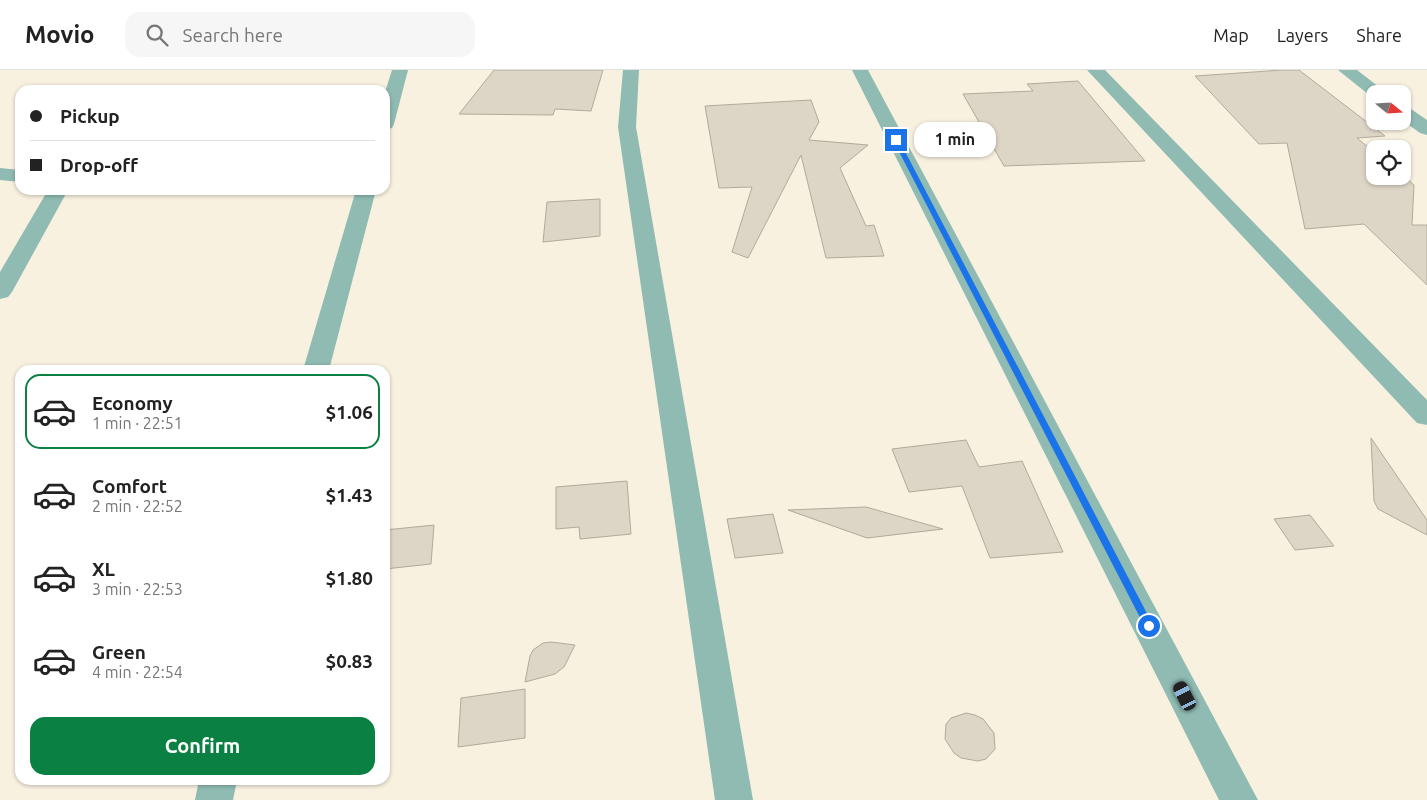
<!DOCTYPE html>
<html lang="en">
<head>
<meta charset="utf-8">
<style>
	:root { --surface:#fff; --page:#f6f6f6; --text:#222; --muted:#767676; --line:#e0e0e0; --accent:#0b8043 }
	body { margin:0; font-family:Ubuntu,sans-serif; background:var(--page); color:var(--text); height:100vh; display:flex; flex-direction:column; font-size:19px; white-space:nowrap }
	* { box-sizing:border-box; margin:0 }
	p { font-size:16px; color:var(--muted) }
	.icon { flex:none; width:28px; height:28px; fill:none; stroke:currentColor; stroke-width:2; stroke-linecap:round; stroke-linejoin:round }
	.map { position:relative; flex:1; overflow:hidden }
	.side { position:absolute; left:15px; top:295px; width:375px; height:420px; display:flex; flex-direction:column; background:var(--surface); border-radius:15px; box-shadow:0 1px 4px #0004 }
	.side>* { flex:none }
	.banner { position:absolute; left:15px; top:15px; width:375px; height:110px; border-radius:15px; box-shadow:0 1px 4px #0004; display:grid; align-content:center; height:110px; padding:0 15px; background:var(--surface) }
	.needle { width:32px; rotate:108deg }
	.tools { position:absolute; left:1366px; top:15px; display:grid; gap:10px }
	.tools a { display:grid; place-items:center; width:45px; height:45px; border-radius:10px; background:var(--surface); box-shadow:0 1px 4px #0004; font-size:25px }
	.end { position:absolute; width:22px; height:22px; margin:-11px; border:6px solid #1a73e8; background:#fff; box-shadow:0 0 0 2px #fff }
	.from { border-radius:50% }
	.bubble { position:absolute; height:35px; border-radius:15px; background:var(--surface); box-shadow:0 1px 4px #0004; font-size:16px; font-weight:700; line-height:35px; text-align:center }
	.car { position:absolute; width:15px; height:30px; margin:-15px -8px; border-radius:6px; box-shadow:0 0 4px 1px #0007; background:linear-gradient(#222 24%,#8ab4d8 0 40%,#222 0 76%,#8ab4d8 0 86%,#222 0) }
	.banner b { display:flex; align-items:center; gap:18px; height:48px; font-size:19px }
	.banner b+b { border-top:1px solid var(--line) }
	.banner i { width:12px; height:12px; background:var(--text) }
	ul { padding:9px 0 0; list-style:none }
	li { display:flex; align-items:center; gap:15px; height:75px; margin:0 10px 8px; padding:0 5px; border:2px solid transparent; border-radius:15px }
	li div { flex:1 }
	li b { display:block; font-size:19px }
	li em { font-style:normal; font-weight:700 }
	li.selected { border-color:var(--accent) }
	li>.icon { width:45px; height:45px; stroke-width:1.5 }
	.action { display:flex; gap:10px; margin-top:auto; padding:10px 15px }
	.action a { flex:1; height:58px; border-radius:15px; background:var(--accent); color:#fff; font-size:20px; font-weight:700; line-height:58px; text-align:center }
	header { display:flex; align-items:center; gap:30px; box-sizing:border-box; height:70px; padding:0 25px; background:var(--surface); border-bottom:1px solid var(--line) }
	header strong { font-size:24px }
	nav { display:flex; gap:28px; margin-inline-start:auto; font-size:18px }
	.search { width:350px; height:45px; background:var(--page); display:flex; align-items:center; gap:12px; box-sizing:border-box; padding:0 18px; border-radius:15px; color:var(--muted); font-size:19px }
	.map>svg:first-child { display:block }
</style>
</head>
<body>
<header>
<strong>Movio</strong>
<div class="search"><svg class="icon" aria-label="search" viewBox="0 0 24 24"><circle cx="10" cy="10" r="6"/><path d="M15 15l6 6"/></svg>Search here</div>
<nav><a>Map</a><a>Layers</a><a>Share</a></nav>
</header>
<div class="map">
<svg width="1427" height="730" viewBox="0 0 1427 730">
	<rect width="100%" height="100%" fill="#f8f1e0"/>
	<g fill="#ddd6c6" stroke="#b1aa9a">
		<polygon points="494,0 603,0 591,41 555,39 553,45 459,44"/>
		<polygon points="1283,0 1299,0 1385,66 1357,68 1375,83 1375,106 1402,105 1414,115 1412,155 1427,155 1427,215 1364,154 1305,159 1287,73 1259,74 1195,6"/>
		<polygon points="1078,11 1145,91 1004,96 963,24 1033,21 1027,14"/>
		<polygon points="811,30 819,52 809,70 868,75 840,98 866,156 874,155 884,186 826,188 801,85 748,188 732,182 752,117 719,118 705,36"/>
		<polygon points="600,129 600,166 543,172 547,132"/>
		<polygon points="1371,368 1427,450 1427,465 1378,439 1374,431"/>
		<polygon points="966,370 979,397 1022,391 1063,482 990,488 962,416 909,422 892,379"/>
		<polygon points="627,411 631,464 580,469 579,457 556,459 556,417"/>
		<polygon points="866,437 943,459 867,468 788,440"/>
		<polygon points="773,444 783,483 735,488 727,449"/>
		<polygon points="1310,445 1334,476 1295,480 1274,449"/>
		<polygon points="434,455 431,494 385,499 385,460"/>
		<polygon points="551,572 575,575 564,597 555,604 525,612 530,586 533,580 543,573"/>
		<polygon points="525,619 525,668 458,677 461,628"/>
		<polygon points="966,643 975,645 983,649 994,663 995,679 986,689 978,691 961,688 954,683 945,669 946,654 951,648"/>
	</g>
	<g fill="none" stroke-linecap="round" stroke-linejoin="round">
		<g fill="#8fbbb3" fill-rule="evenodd">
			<polygon points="392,0 408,0 394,54 392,58 385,60 385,22"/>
			<polygon points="623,0 639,0 636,57 753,730 715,730 618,57"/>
			<polygon points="852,0 868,0 1258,730 1219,730"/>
			<polygon points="1087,0 1105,0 1427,330 1427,355 1417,353"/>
			<polygon points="1338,0 1357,0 1388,24 1375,24 1375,28 1373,28"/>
			<polygon points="1402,36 1408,37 1427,50 1427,65 1420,63 1402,50"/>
			<polygon points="0,98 20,100 20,112 0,110"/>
			<polygon points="48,120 68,120 12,222 8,227 0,229 0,202"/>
			<polygon points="356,120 376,120 329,300 303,300"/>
			<polygon points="199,710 237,710 233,730 195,730"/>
		</g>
	</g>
	<polygon fill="#1a73e8" points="896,68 899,70 1152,553 1152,559 1146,559 893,70"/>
</svg>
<div class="tools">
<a><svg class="needle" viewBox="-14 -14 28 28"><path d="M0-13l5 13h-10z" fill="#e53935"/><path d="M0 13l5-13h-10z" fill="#767676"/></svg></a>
<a><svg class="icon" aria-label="locate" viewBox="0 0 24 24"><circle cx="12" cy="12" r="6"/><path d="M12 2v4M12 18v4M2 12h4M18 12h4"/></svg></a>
</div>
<i class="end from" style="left:1149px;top:556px"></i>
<i class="end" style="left:896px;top:70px"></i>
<div class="bubble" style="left:914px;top:52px;width:82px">1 min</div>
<i class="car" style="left:1185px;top:626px;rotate:333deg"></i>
<div class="banner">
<b><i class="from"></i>Pickup</b>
<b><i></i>Drop-off</b>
</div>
<section class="side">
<ul>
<li class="selected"><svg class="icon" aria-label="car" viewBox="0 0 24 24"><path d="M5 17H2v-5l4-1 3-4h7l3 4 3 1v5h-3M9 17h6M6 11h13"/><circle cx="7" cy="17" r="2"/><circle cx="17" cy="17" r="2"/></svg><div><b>Economy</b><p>1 min · 22:51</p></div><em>$1.06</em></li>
<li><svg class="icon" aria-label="car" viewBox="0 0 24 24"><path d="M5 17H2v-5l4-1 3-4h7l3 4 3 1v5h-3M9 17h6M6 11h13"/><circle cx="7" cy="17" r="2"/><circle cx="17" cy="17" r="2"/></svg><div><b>Comfort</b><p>2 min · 22:52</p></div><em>$1.43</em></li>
<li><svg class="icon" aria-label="car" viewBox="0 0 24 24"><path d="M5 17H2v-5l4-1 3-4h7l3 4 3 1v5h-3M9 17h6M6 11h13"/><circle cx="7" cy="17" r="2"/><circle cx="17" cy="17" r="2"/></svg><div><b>XL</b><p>3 min · 22:53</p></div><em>$1.80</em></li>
<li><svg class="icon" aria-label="car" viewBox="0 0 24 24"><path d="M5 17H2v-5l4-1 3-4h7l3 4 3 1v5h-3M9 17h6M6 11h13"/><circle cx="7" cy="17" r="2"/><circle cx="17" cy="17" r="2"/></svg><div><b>Green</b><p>4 min · 22:54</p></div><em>$0.83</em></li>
</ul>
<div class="action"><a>Confirm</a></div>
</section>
</div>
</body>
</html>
